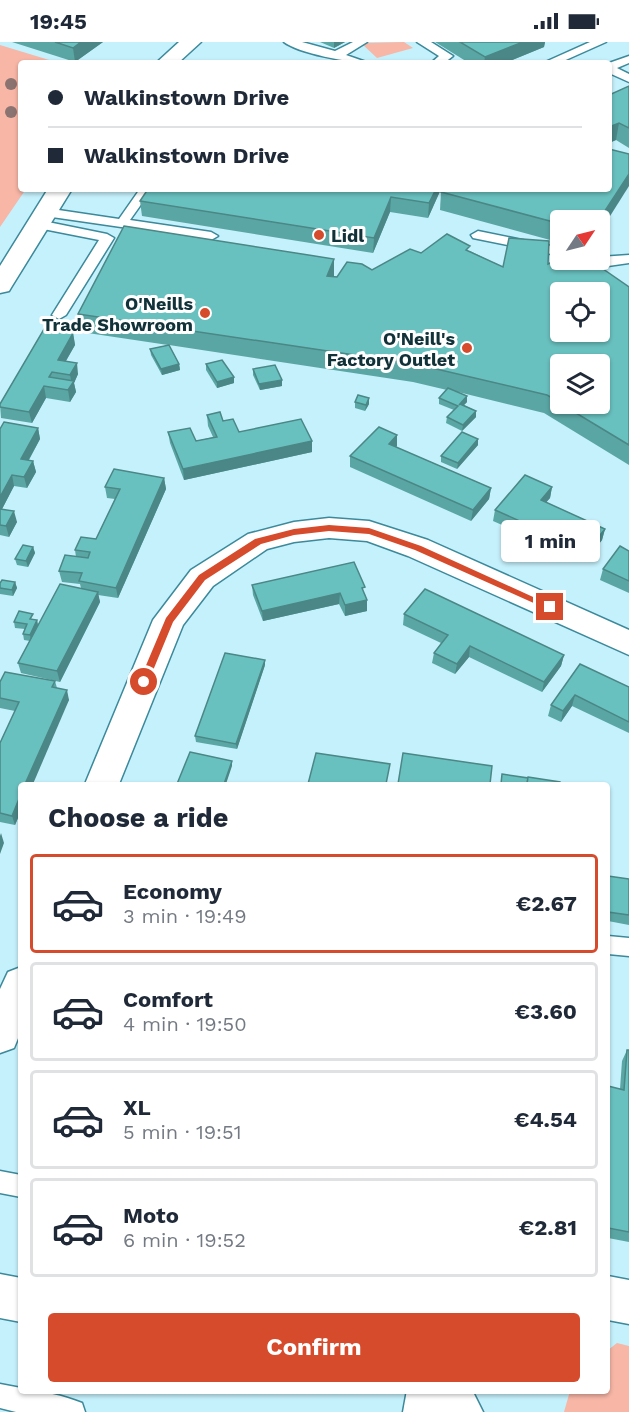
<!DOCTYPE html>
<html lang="en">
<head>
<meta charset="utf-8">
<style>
	:root { --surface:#fff; --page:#f6f6f7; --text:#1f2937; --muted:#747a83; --line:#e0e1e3; --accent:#d54b2b }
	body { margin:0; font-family:"Work Sans",sans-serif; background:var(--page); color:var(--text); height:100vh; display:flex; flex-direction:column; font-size:22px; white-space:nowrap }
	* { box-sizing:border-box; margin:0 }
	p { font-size:20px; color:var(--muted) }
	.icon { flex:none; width:33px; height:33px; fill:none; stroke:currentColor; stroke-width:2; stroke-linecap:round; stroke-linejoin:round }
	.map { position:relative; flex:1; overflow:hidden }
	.panel { position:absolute; left:18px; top:740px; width:592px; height:612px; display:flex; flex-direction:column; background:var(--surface); border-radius:6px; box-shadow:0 2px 4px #0004 }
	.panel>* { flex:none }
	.hud { position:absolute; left:18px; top:18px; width:594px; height:132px; border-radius:6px; box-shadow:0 2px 4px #0004; display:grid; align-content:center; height:132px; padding:0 30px; background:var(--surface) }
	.needle { width:39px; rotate:55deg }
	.tools { position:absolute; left:550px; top:168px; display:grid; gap:12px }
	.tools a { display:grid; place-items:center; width:60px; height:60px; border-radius:6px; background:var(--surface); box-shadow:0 2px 4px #0004; font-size:30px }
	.end { position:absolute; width:27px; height:27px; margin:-14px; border:8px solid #d54b2b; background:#fff; box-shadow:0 0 0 3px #fff }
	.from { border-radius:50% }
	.bubble { position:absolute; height:42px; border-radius:6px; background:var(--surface); box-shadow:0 2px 4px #0004; font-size:20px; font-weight:700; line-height:42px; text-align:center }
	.hud b { display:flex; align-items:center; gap:21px; height:57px; font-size:22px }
	.hud b+b { border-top:2px solid var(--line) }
	.hud i { width:15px; height:15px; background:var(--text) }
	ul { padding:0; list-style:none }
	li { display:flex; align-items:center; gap:18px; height:99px; margin:0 12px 9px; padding:0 18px; border:3px solid var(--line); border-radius:6px }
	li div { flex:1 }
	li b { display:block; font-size:22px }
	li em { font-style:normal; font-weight:700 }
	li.on { border-color:var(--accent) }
	li>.icon { width:54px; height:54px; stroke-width:1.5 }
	h2 { padding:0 30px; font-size:27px; line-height:72px }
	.primary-button { display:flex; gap:12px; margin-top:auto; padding:12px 30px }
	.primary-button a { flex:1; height:69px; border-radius:6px; background:var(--accent); color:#fff; font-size:24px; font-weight:700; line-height:69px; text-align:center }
	.status { display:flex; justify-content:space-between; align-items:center; height:42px; padding:0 30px; background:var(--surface); direction:ltr }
	.status svg { height:16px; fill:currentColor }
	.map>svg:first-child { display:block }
</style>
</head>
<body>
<div class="status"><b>19:45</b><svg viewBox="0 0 49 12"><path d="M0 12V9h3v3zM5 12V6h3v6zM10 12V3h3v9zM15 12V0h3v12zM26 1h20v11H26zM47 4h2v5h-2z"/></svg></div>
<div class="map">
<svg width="629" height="1370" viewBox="0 0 629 1370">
	<rect width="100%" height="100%" fill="#c5f1fc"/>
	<g fill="#f7b6a6">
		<polygon points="404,0 413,6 377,16 361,1"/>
		<polygon points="0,3 59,21 21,21 21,147 26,147 0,185"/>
		<polygon points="617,1301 629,1304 629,1370 564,1370 570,1349 608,1348 608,1308"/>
	</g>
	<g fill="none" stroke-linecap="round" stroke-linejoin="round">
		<g stroke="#3b899a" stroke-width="3">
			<g id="lane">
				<path d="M284,0H302L335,9L353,0H367L346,13L369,21C350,21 298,11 284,0Z"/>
				<polygon points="417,0 431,0 453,14 444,21 431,21 439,14"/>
				<polygon points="590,0 606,0 559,21 543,21"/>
				<polygon points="629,14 629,21 617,26 629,32 629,40 609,31 609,21"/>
				<polygon points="140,147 152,147 130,178 211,190 218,194 211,198 45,174 39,170 45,166 119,177"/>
				<polygon points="38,178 107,192 114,196 66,273 59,277 52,273 99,198 33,185 32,182 33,179"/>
				<polygon points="478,189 561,206 561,214 473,196 471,193"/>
				<polygon points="629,213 629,221 608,224 591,221 589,218 600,218 600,215"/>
				<polygon points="608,894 629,896 629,914 608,912"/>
				<polygon points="0,1129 21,1133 21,1155 0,1151"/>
				<path d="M0,1342L21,1346V1348C41,1348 64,1354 82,1361L85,1370H16L0,1366Z"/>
			</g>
		</g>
		<g stroke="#3b899a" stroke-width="3">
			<g id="street">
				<polygon points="329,476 369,479 428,498 629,588 629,613 408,514 367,499 329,496 294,500 267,507 213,544 183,583 119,742 85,742 153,578 191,528 248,492 294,480"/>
				<polygon points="21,925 21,989 14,1006 0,1011 0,947 8,930"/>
				<polygon points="0,1232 21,1236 21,1280 0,1276"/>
				<polygon points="608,1234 629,1238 629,1282 608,1278"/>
				<polygon points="407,1348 472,1348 483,1370 403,1370"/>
			</g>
		</g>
		<g stroke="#3b899a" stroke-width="3">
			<g id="secondary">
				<polygon points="179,0 201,0 178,21 156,21"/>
				<polygon points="48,147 72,147 12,244 9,249 0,251 0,224"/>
			</g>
		</g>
		<use href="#lane" fill="#fff" fill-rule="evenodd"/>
		<use href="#street" fill="#fff" fill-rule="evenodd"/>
		<use href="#secondary" fill="#fff" fill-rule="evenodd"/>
	</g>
	<g fill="#8b7371">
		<circle cx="11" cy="42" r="6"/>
		<circle cx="11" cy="70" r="6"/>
	</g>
	<g fill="#5aa6a4">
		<polygon points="12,0 103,0 75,20"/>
		<polygon points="320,0 345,0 334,6"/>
		<polygon points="435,0 545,0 544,5 505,21 469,21"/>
		<polygon points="629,44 629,106 616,98 609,101 609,53"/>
		<polygon points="148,147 441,147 428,176 390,170 373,211 142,174 140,159"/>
		<polygon points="441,150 561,178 561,201 440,168"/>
		<polygon points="470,209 503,225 548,222 629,245 629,423 544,371 458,350 467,360 464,363 476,369 476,375 462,389 446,381 447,375 454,368 439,362 439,356 447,348 413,340 169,303 179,322 180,328 162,333 151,313 150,307 168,303 81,290 78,272 337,235 372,228 421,211"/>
		<polygon points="73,291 75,303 66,319 78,332 74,341 76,350 70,360 46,356 32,381 1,376 0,362"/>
		<polygon points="206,322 234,335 234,341 217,346 206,328"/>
		<polygon points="253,327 282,344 260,348 253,333"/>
		<polygon points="369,356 369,362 365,369 355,366 355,360"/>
		<polygon points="207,373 223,379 239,390 312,399 312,410 184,438 170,401 168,390 196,399 213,395 208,384"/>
		<polygon points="38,386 40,397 29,418 33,419 36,430 27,446 14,444 2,467 17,480 9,495 0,493 0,387"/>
		<polygon points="397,393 397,404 396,405 491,446 489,457 471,479 350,425 350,414"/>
		<polygon points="478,397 478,403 457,427 441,420 441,414"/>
		<polygon points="164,436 166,447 118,556 98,553 100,560 60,640 21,631 18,621 30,599 24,598 23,592 25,587 15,586 14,580 34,578 37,578 38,583 81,546 80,542 62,540 59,529 76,515 75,508 96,497 115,457 107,456 105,445"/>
		<polygon points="552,445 550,456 546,460 605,487 602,498 585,520 493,479 495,468"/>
		<polygon points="33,505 35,511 28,525 17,523 15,517"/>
		<polygon points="629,509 629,551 600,538 603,527"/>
		<polygon points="15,540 17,546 13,554 0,552 0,541"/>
		<polygon points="252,543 365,552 367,569 345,574 339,562 263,579 253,553"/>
		<polygon points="404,572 564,613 561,624 542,650 469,615 455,632 432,621 434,611 441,601 403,583"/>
		<polygon points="580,622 629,645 629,691 572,664 561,680 548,674 551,663"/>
		<polygon points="265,623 237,707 196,700 195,694"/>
		<polygon points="55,639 57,646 69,658 21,742 21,769 15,783 0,780 0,701 15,669 0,666 0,640"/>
		<polygon points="608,834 629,837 629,883 608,879"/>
		<polygon points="627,1008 629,1008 629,1200 608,1196 608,1044 620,1047 622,1019"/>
	</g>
	<g fill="#4a8786">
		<polygon points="81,0 103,0 75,20 73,6"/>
		<polygon points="334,0 345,0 334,6"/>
		<polygon points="523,0 545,0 544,5 505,21 484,21 485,15"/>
		<polygon points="619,81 616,98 609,101 609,85"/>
		<polygon points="629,132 629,144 600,190 599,178"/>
		<polygon points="436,147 441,147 428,176 429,161"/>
		<polygon points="391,155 390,170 373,211 374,196"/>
		<polygon points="334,217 334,235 327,234"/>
		<polygon points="73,291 75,303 60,329 58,318"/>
		<polygon points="77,321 78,332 74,341 76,350 70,360 68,348 72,342 70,333"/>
		<polygon points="179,322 180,328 162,333 161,327"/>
		<polygon points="234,335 234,341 217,346 217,340"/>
		<polygon points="282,338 282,344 260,348 259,342"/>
		<polygon points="44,344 46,356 32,381 29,370"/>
		<polygon points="467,354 467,360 458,369 459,363"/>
		<polygon points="369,356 369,362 365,369 366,363"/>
		<polygon points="476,369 476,375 462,389 463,383"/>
		<polygon points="38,386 40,397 23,428 21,417"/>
		<polygon points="397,393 397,404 388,413 389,402"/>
		<polygon points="478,397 478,403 457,427 458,421"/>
		<polygon points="312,399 312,410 184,438 183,427"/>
		<polygon points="33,419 36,430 27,446 24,435"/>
		<polygon points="12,433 14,444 0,471 0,455"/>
		<polygon points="164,436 166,447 118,556 116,546"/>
		<polygon points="552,445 550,456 539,469 541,458"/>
		<polygon points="491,446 489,457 471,479 473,468"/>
		<polygon points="14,469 17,480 9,495 6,484"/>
		<polygon points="605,487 602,498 585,520 587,509"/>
		<polygon points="33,505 35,511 28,525 26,519"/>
		<polygon points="15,540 17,546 13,554 12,548"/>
		<polygon points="98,550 100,560 60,640 57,629"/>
		<polygon points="340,551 339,562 263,579 262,569"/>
		<polygon points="367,558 367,569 345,574 345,563"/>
		<polygon points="37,578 38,584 31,599 30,593"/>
		<polygon points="470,604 469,615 455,632 457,622"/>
		<polygon points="564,613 561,624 542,650 544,640"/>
		<polygon points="265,618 265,623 237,707 236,702"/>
		<polygon points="67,648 69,658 33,742 25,742"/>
		<polygon points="575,653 572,664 561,680 563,669"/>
		<polygon points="232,719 232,724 226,742 224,742"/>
		<polygon points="21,752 21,769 15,783 12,774"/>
		<polygon points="1,791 4,801 0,812 0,794"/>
	</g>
	<g fill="#69c1bf" stroke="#4a8786" stroke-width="1.5" fill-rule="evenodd">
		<polygon points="55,0 81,0 73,6"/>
		<polygon points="460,0 523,0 485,15"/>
		<polygon points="629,44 629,86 619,81 609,85 609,53"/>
		<polygon points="609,107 629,112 629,132 599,178 561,178 561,182 441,150 443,147 609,147"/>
		<polygon points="148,147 436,147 429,161 391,155 374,196 140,159"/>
		<path d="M124,184L334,217L327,234L337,235L347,220L362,222L372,228L410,207L421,211L447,192L470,204L466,208L503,225L509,196L549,199L548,222L561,216V218H590L629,245V403L561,362H600V322H561V361L547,353L415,322L78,272ZM561,250H600V290H561Z"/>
		<polygon points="44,287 73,291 58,318 77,321 70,333 52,330 49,335 74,339 68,348 44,344 29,370 0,365 0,362"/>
		<polygon points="169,303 179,322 161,327 150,307"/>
		<polygon points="222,318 234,335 217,340 206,322"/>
		<polygon points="275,323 282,338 259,342 253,327"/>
		<polygon points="448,346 467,354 459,363 460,362 476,369 463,383 447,375 458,364 439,356"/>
		<polygon points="358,353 369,356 366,363 355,360"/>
		<polygon points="220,370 223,379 233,377 239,390 301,377 312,399 183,427 168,390 190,386 196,399 217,395 207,373"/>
		<polygon points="4,380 38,386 21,417 33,419 24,435 12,433 0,455 0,387"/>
		<polygon points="379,385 397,393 389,402 491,446 473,468 350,414"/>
		<polygon points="462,390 478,397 458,421 441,414"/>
		<polygon points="114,427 164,436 116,546 79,539 82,531 59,529 65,513 88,516 90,510 75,508 81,495 96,497 120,447 105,445"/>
		<polygon points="525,433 552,445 541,458 605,487 587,509 495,468"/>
		<polygon points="0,467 14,469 6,484 0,483"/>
		<polygon points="23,503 33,505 26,519 15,517"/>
		<polygon points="620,504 629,509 629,539 603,527"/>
		<polygon points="354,520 365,545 362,546 367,558 345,563 340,551 262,569 252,543"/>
		<polygon points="2,538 15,540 12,548 0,546 0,541"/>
		<polygon points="60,542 98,550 57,629 18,621"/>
		<polygon points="425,547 564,613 544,640 470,604 457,622 434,611 448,593 404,572"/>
		<polygon points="19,569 33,572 30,577 37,578 30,593 23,592 27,582 14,580"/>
		<polygon points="225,611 265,618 236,702 195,694"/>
		<polygon points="580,622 629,645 629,680 575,653 563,669 551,663"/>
		<polygon points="5,630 55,639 52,645 67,648 25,742 21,742 21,752 12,774 0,771 0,701 19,660 0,656 0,640"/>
		<polygon points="190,710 232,719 224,742 177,742"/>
		<polygon points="316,711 390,722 386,742 308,742"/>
		<polygon points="403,711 492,724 490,742 398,742"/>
		<polygon points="502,732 528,736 527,742 501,742"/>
		<polygon points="528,735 560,740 560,742 564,742 527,742"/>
		<polygon points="608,834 629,837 629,873 608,870"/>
		<polygon points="627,1008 629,1008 629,1190 608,1186 608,1044 624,1048"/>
	</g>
	<polygon fill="#d54b2b" points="329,483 369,486 421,504 555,565 554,567 547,567 415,508 369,492 329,489 294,493 261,502 205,538 173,580 147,643 140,643 139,640 166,576 199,533 255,497 294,487"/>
	<g fill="#d54b2b" stroke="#fff" stroke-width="2">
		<circle cx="319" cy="193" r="6"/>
		<circle cx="205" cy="271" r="6"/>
		<circle cx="467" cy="306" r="6"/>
	</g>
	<g text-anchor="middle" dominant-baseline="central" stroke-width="6" stroke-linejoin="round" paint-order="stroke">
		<g font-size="18" font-weight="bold" fill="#113239" stroke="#fff" text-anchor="end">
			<text x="331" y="193" text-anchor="start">Lidl</text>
			<text x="193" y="261">O'Neills<tspan x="193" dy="21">Trade Showroom</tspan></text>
			<text x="455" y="296">O'Neill's<tspan x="455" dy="21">Factory Outlet</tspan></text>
		</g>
	</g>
</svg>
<div class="tools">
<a><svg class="needle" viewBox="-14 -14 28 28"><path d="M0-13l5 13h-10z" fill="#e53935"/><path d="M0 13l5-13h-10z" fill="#747a83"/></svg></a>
<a><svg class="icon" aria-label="locate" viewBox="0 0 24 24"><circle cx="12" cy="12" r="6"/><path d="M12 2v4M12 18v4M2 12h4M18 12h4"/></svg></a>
<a><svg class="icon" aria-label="layers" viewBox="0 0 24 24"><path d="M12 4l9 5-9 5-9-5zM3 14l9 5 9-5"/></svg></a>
</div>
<i class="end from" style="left:144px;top:640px"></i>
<i class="end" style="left:550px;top:565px"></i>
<div class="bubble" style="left:501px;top:478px;width:99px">1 min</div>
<div class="hud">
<b><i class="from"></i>Walkinstown Drive</b>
<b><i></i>Walkinstown Drive</b>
</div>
<section class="panel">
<h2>Choose a ride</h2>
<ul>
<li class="on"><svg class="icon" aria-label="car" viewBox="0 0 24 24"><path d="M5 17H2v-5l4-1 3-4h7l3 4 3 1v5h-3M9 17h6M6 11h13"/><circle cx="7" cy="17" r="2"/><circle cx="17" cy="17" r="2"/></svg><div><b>Economy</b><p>3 min · 19:49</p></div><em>€2.67</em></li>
<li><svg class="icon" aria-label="car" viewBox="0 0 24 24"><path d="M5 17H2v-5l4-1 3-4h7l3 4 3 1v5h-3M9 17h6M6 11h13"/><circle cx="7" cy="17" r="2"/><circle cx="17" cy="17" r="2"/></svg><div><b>Comfort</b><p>4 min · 19:50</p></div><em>€3.60</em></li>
<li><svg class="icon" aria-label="car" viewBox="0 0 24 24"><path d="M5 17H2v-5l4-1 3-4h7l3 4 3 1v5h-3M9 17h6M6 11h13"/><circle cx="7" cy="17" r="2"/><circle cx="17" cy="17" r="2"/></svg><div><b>XL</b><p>5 min · 19:51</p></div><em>€4.54</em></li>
<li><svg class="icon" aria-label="car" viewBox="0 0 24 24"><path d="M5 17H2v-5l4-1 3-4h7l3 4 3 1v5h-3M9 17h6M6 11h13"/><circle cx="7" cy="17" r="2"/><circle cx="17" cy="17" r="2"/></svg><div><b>Moto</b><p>6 min · 19:52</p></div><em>€2.81</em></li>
</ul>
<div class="primary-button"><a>Confirm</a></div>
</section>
</div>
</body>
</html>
